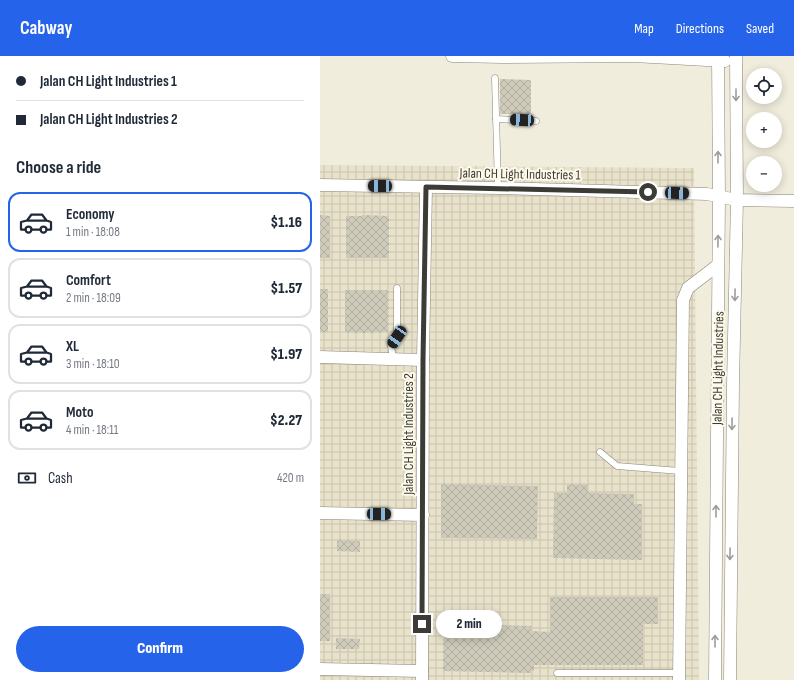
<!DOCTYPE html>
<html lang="en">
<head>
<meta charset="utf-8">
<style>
	:root { --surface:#fff; --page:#f2f2f3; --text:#1f2937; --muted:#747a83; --line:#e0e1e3; --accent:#2563eb }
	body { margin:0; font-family:"Sofia Sans Condensed",sans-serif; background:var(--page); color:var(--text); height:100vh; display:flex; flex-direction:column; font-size:15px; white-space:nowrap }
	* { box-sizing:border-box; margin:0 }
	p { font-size:13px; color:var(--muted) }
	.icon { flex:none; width:22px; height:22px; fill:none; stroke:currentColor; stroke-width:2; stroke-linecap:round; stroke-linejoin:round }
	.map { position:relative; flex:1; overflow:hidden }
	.panel { display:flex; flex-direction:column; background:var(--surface); width:320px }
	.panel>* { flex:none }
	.hud { display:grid; align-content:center; height:88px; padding:0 16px; background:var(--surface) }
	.fabs { position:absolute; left:426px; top:12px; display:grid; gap:8px }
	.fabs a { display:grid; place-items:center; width:36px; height:36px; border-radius:50%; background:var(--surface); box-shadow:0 2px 10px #0003; font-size:20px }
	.end { position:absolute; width:18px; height:18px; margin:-9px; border:5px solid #3d3b35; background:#fff; box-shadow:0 0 0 2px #fff }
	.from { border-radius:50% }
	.bubble { position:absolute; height:28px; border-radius:14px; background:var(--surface); box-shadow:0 2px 10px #0003; font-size:13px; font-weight:800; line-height:28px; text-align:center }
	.car { position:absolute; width:12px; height:24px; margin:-12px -6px; border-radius:5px; box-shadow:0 0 3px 1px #0007; background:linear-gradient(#222 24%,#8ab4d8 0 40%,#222 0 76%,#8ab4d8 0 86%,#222 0) }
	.hud b { display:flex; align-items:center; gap:14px; height:38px; font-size:15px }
	.hud b+b { border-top:1px solid var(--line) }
	.hud i { width:10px; height:10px; background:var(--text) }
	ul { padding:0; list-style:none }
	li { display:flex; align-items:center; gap:12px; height:60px; margin:0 8px 6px; padding:0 8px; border:2px solid var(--line); border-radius:12px }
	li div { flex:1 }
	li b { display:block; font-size:15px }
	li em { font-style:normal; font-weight:800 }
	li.selected { border-color:var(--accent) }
	li>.icon { width:36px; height:36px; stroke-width:1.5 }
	h2 { padding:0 16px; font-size:18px; line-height:48px }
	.pay { display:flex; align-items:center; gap:10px; height:44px; padding:0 16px; font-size:15px }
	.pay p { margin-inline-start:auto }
	.cta { display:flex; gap:8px; margin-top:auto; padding:8px 16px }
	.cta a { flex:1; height:46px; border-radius:24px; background:var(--accent); color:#fff; font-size:16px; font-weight:800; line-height:46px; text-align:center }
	header { display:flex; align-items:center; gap:24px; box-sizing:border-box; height:56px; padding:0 20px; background:var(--accent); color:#fff }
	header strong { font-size:19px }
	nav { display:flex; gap:22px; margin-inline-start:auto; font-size:14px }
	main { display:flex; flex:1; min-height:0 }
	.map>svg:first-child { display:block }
</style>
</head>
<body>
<header>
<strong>Cabway</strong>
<nav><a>Map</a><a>Directions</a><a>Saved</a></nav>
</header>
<main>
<section class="panel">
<div class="hud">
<b><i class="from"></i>Jalan CH Light Industries 1</b>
<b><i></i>Jalan CH Light Industries 2</b>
</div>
<h2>Choose a ride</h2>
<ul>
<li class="selected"><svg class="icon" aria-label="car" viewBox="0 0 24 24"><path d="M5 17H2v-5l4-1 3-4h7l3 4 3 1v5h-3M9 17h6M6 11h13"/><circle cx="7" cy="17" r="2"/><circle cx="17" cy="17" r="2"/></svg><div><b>Economy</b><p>1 min · 18:08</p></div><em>$1.16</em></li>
<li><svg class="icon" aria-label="car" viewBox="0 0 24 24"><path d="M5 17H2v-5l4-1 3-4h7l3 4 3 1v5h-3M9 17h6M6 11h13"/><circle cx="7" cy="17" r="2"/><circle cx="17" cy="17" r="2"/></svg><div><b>Comfort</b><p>2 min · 18:09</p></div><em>$1.57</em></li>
<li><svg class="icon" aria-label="car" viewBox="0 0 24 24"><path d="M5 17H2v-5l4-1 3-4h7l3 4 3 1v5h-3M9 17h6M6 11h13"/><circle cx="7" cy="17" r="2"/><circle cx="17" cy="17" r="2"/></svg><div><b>XL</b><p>3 min · 18:10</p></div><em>$1.97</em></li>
<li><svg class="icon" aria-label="car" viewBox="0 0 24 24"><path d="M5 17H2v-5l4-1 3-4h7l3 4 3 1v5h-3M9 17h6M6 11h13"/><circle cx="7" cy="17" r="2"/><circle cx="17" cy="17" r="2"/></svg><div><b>Moto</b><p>4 min · 18:11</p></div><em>$2.27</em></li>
</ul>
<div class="pay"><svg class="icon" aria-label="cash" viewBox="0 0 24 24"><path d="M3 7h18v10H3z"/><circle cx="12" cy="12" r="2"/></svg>Cash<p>420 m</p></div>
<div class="cta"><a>Confirm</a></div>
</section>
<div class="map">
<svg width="474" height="624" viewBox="0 0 474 624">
	<defs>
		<pattern id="industrial-grid" width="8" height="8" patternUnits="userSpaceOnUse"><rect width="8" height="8" fill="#e8e2cb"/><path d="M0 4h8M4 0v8" fill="none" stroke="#c8c3af"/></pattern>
		<pattern id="building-cross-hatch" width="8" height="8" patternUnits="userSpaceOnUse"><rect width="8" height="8" fill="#cecbbb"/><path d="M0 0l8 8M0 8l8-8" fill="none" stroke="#b2afa1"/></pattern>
	</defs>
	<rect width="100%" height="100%" fill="#f1eddd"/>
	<polygon fill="url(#industrial-grid)" points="0,109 374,112 379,624 0,624"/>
	<g fill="url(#building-cross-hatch)">
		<polygon points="180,23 211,24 211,58 180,58"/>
		<polygon points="0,159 10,160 10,202 0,202"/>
		<polygon points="42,159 69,160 69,202 26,202 26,160 42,160"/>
		<rect x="0" y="233" width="8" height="43"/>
		<polygon points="25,234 68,234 68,276 43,277 25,276"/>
		<polygon points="121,428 218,430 217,483 121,482"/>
		<polygon points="247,428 268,429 268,437 314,438 314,448 322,448 322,504 233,502 234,437 247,437"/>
		<polygon points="17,484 40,485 40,496 17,495"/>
		<rect x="0" y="538" width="10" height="47"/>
		<polygon points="230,541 338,541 338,568 323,568 323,609 214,609 214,615 211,614 211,617 123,615 124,567 211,570 211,575 230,576"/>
		<polygon points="16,582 40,583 39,593 16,593"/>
	</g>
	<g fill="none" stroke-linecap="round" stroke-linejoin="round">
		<g stroke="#898677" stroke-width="7">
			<g id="service">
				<polyline points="175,22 178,132"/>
				<polyline points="176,63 216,65"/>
				<polyline points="73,303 71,290 77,281 77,232"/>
				<polyline points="280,396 297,410 360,415"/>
				<polyline points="237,617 359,617"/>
			</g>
		</g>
		<g stroke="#898677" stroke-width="13">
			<g id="minor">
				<polyline points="132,0 183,1 314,0 405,5"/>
				<polyline points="0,129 178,132 387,138 417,144 474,145"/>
				<polyline points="0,301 103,304"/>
				<polyline points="0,457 103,459"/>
				<polyline points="0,613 102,615"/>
				<polyline points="102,624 103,304 106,131"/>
				<polyline points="359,624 363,244 368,232 398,209"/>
				<polyline points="395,624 399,140 398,0"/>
				<polyline points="410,624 413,328 417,144 416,0"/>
			</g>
		</g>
		<use href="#service" stroke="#fff" stroke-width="6"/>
		<use href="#minor" stroke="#fff" stroke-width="12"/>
	</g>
	<defs><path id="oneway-shaft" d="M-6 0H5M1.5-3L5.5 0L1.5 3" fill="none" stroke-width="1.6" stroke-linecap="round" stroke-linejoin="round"/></defs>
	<g stroke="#9e9d9a">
		<use href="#oneway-shaft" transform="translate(416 39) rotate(90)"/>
		<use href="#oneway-shaft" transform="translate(398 101) rotate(-90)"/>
		<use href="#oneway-shaft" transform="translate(398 185) rotate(-89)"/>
		<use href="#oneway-shaft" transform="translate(415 239) rotate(91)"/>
		<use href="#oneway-shaft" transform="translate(412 368) rotate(91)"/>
		<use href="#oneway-shaft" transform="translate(396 455) rotate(-90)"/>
		<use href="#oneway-shaft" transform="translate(410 498) rotate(91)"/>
		<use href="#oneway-shaft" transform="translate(395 585) rotate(-90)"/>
	</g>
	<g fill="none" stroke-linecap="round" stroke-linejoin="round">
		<polyline stroke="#3d3b35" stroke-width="5" points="102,568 103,304 106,131 328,136"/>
	</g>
	<g text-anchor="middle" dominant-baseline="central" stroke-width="4" stroke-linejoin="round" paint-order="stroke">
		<g font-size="14" fill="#3d3b35" stroke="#fefaea">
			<text transform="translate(200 118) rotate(1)">Jalan CH Light Industries 1</text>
			<text transform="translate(398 312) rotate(-89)">Jalan CH Light Industries</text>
			<text transform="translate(88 378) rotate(-90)">Jalan CH Light Industries 2</text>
		</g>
	</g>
</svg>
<div class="fabs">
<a><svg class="icon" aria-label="locate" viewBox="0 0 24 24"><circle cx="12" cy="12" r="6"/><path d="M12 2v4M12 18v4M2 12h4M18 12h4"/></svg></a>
<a>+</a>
<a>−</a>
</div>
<i class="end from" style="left:328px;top:136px"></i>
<i class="end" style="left:102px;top:568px"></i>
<div class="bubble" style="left:116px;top:554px;width:66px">2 min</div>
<i class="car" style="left:202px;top:64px;rotate:273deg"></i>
<i class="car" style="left:60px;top:130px;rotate:271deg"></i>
<i class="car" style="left:357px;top:137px;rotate:92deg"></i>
<i class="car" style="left:77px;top:281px;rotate:214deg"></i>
<i class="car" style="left:59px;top:458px;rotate:91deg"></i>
</div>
</main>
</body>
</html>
